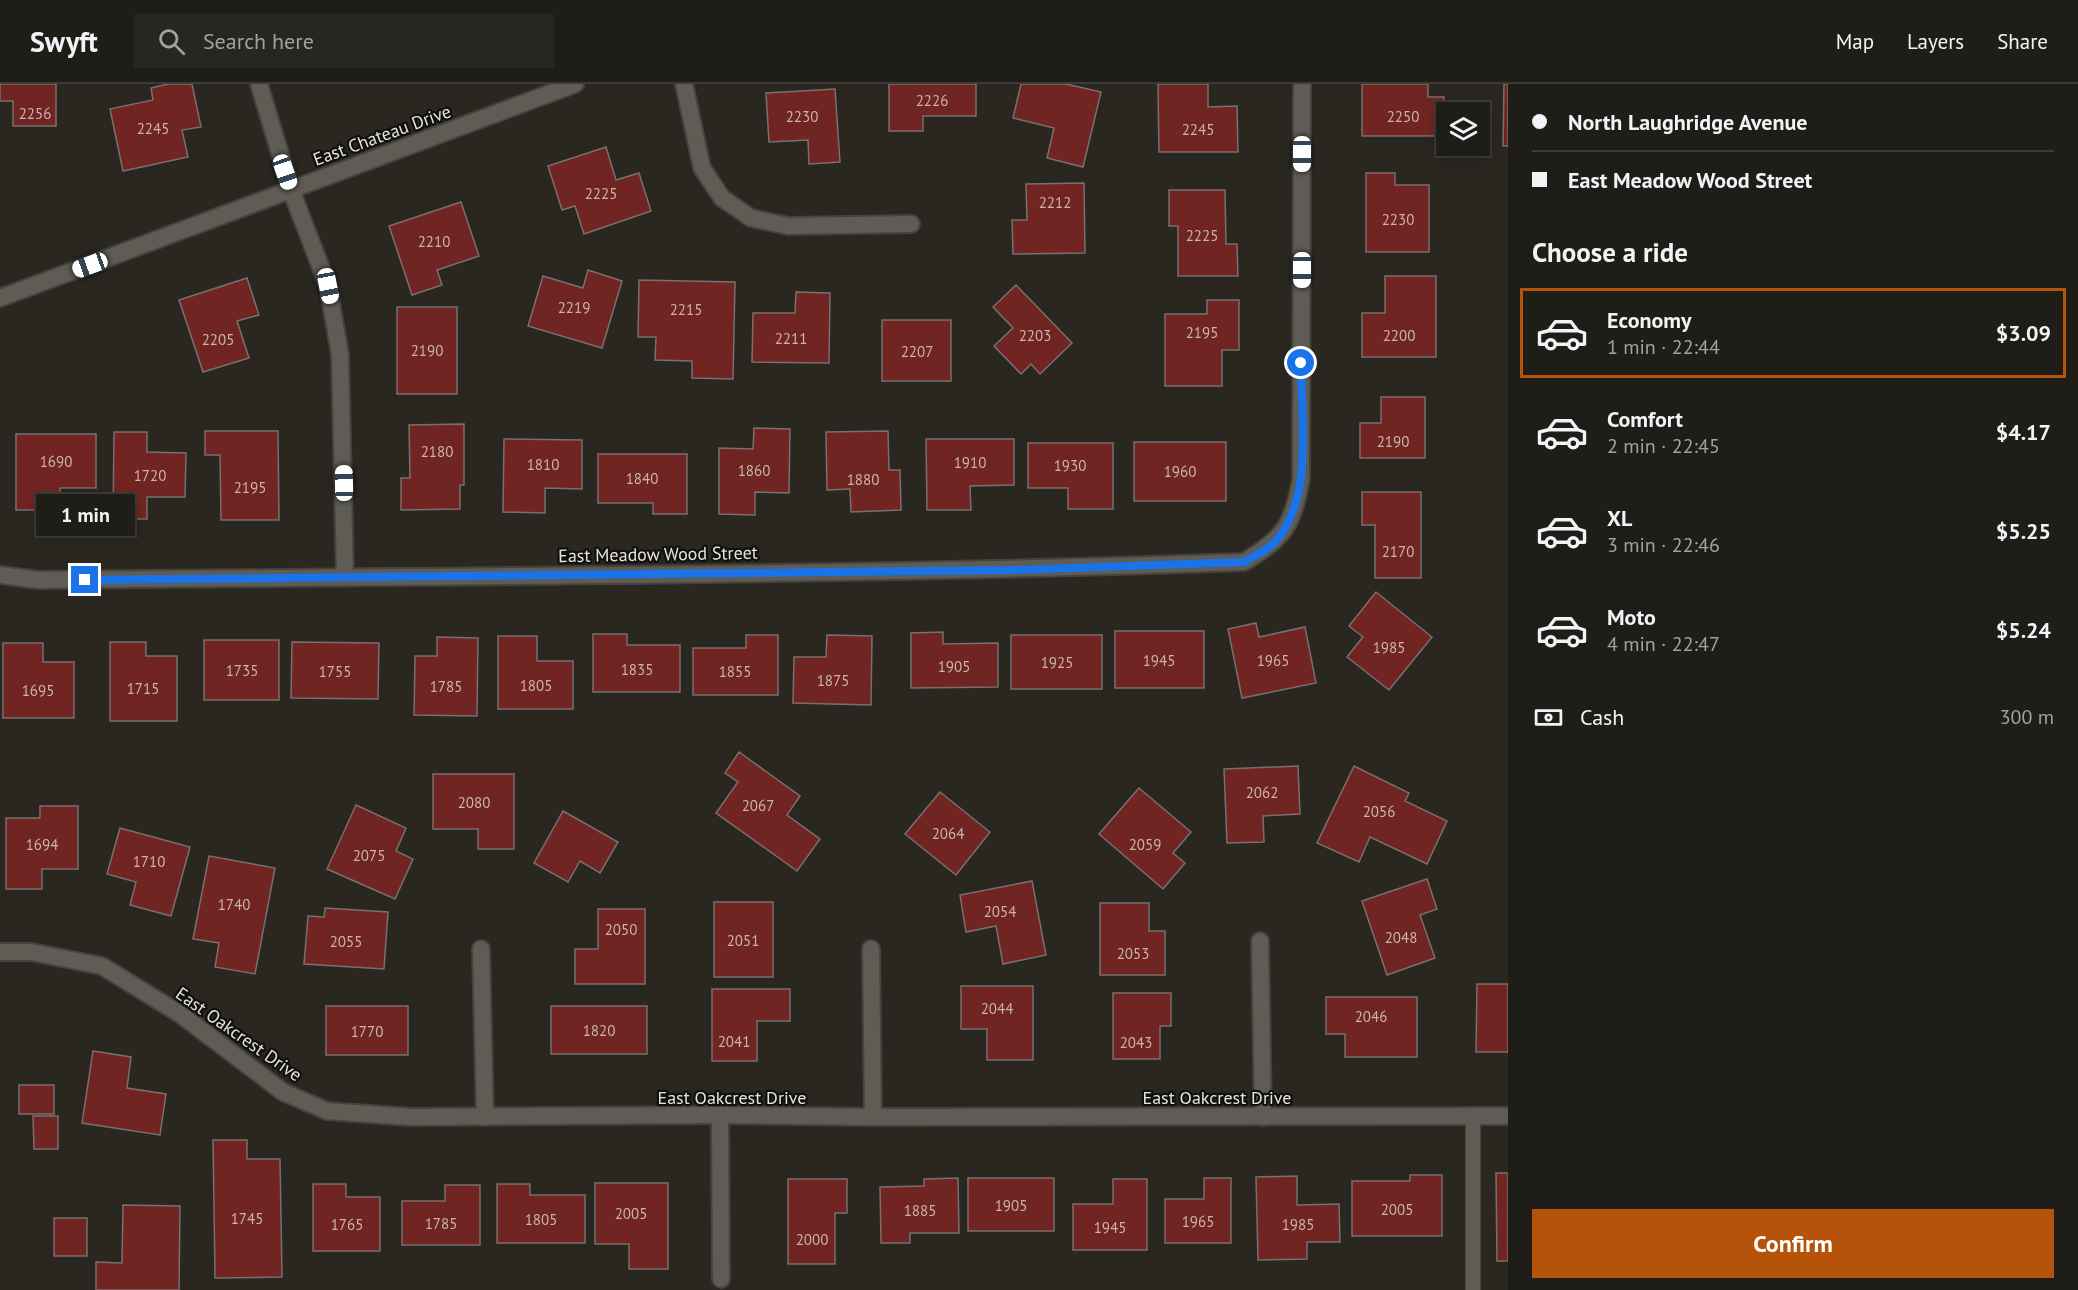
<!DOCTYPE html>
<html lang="en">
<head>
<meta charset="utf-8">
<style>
	:root { --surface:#1f1d18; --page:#272621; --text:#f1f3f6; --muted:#a1a2a2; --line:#3c3b37; --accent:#b45309 }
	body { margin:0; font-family:"PT Sans",sans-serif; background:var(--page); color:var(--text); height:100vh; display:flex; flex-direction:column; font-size:22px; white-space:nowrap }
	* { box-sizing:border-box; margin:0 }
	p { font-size:20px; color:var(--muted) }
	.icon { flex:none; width:33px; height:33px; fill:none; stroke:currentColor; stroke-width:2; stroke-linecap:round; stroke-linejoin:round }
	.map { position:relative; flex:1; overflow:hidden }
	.drawer { display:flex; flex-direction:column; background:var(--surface); width:570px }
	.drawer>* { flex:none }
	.guide { display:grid; align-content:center; height:132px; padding:0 24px; background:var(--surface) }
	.tools { position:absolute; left:1436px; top:18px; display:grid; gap:12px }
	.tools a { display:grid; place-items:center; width:54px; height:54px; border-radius:0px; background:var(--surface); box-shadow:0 3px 15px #0003,0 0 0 2px var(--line); font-size:30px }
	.end { position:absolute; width:27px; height:27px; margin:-14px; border:8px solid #1a73e8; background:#fff; box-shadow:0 0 0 3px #fff }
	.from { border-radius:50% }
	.bubble { position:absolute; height:42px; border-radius:0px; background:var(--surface); box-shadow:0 3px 15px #0003,0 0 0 2px var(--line); font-size:20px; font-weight:800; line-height:42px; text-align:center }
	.car { position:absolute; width:18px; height:36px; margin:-18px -9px; border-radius:8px; box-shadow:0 0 4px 2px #0007; background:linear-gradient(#fff 24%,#345 0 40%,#fff 0 76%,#345 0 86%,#fff 0) }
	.guide b { display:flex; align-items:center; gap:21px; height:57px; font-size:22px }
	.guide b+b { border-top:2px solid var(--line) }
	.guide i { width:15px; height:15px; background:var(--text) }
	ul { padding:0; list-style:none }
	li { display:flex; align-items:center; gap:18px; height:90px; margin:0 12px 9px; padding:0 12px; border:3px solid transparent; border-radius:0px }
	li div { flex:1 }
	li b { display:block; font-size:22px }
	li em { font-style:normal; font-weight:800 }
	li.active { border-color:var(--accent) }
	li>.icon { width:54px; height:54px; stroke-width:1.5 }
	h2 { padding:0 24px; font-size:27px; line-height:72px }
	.pay { display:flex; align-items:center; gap:15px; height:66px; padding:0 24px; font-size:22px }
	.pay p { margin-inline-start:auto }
	.primary-button { display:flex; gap:12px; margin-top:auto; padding:12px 24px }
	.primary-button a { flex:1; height:69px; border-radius:0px; background:var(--accent); color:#fff; font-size:24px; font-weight:800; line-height:69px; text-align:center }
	header { display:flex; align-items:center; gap:36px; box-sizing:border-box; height:84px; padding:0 30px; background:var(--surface); border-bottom:2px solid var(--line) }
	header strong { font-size:28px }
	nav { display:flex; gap:33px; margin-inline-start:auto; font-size:21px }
	.search { width:420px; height:54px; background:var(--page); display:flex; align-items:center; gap:15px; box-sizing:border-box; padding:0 21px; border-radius:0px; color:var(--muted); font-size:22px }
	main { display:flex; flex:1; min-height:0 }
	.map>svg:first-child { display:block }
</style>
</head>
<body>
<header>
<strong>Swyft</strong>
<div class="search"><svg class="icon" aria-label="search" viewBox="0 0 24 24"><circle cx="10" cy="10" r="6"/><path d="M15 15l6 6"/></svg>Search here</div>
<nav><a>Map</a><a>Layers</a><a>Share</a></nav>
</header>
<main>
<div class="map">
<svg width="1508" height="1206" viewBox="0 0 1508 1206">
	<rect width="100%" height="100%" fill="#292720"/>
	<g fill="#712522" stroke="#7a6f6e" stroke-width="1.5">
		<polygon points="0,0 56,0 56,42 13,42 13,17 0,17"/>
		<polygon points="168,0 192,0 201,43 182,46 188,73 123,87 110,25 153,16 151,4"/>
		<polygon points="889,0 976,0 976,32 923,32 923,47 889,47"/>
		<polygon points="1021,0 1066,0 1101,8 1083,83 1047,74 1054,44 1013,34"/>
		<polygon points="1158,0 1208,0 1208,23 1237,22 1238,68 1159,68"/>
		<polygon points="1362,0 1428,0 1428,13 1444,13 1444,52 1362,52"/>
		<polygon points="1504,0 1508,0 1508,62 1503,62"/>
		<polygon points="835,5 840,78 809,80 808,56 769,58 766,9"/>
		<polygon points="606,63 616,96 639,89 651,127 584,150 575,122 562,126 548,82"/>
		<polygon points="1366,89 1395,89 1395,101 1429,101 1429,168 1366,168"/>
		<polygon points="1084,99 1085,169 1013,170 1012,136 1027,136 1026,100"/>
		<polygon points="1169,106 1225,106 1226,160 1237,160 1238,192 1178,192 1178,142 1169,142"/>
		<polygon points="461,118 479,172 437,186 442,201 412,211 389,142"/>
		<polygon points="588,186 622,197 602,264 528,242 543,192 583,204"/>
		<polygon points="1385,192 1436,192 1436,273 1362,273 1362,229 1385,229"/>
		<polygon points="247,194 259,231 237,237 249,274 203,288 179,216"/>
		<polygon points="639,196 735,198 733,295 692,294 692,277 655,276 656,253 638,253"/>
		<polygon points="1016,201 1072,259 1040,290 1031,280 1021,290 994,262 1013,244 993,223"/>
		<polygon points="796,208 830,209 829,279 752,278 753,229 795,229"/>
		<polygon points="1207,216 1239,216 1239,266 1222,266 1222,302 1165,302 1165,230 1207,230"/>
		<rect x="397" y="223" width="60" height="87"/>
		<rect x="882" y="236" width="69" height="61"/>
		<polygon points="1381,313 1425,313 1425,374 1360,374 1360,339 1381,339"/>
		<polygon points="464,340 464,401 460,401 460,425 401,426 401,394 410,394 409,341"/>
		<polygon points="754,344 790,345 789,409 755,408 755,431 719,430 719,364 753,365"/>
		<polygon points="205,347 278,347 279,436 221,436 220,371 205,371"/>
		<polygon points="888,347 889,386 900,386 901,426 851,428 850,405 827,406 826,348"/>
		<polygon points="114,348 147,348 147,368 186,369 185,413 147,413 147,435 113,435"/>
		<polygon points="16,350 96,350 96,404 60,404 60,426 16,426"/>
		<polygon points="504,355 582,356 582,405 545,404 545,429 503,428"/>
		<polygon points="926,355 1014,355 1014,401 970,402 971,426 927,426"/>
		<rect x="1134" y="358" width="92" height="59"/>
		<polygon points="1028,359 1113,359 1113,425 1068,425 1068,404 1028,404"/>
		<polygon points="598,370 687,370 687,430 653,430 653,419 598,419"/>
		<polygon points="1362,408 1421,408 1421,494 1375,494 1375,441 1362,441"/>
		<polygon points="1376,508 1432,553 1389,606 1347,573 1363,553 1349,542"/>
		<polygon points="1256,539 1259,553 1305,543 1316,599 1242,614 1228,545"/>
		<rect x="1115" y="547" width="89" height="57"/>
		<polygon points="943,548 943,560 998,559 998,603 911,604 911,549"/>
		<polygon points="593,550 627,550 627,561 680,561 680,608 593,608"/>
		<polygon points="746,551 778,551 778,611 693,611 693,564 746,564"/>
		<polygon points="827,551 872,552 871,621 793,619 794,573 826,573"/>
		<rect x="1011" y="551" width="91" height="54"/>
		<polygon points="498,552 537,552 537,577 573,577 573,625 498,625"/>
		<polygon points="437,553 478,554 477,632 414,631 415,572 437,572"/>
		<rect x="204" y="556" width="75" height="60"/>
		<polygon points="110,558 146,558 146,572 177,572 177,637 110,637"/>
		<polygon points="292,558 379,559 378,615 291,614"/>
		<polygon points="3,559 43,559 43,578 74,578 74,634 3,634"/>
		<polygon points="739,668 800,712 787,731 820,755 797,787 716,729 738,698 725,689"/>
		<polygon points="1298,682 1300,730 1263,732 1264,758 1227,759 1224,685"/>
		<polygon points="1354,682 1409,709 1405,717 1447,737 1427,780 1370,753 1359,778 1317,759"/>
		<polygon points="433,690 514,690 514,765 478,765 478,745 433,745"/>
		<polygon points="1139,704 1191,748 1173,769 1185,779 1163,805 1099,750"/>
		<polygon points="940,708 990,748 956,791 905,750"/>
		<polygon points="356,721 406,744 396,767 413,775 395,815 327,785"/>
		<polygon points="40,722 78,722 78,785 42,785 42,805 6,805 6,734 40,734"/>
		<polygon points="563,727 618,758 600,789 580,777 568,798 534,779"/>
		<polygon points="120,744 190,763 171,832 130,821 136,798 107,790"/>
		<polygon points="209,772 275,784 255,890 215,883 219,859 193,855"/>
		<polygon points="1427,795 1437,825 1420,831 1435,874 1387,891 1362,817"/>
		<polygon points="1032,797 1046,871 1003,880 996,842 966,848 960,811"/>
		<rect x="714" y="818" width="59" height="75"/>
		<polygon points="1100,819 1149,819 1149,847 1165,847 1165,891 1100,891"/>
		<polygon points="325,824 388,828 384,885 304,880 308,832 324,833"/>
		<polygon points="598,825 645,825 645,900 575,900 575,865 598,865"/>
		<polygon points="1477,900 1508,900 1508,968 1476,968"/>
		<polygon points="961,902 1033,902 1033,976 987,976 987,945 961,945"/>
		<polygon points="712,905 790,905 790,937 757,937 757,977 712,977"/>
		<polygon points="1113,909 1171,909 1171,942 1160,942 1160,975 1113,975"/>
		<polygon points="1326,913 1417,913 1417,973 1345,973 1345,950 1326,950"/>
		<rect x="326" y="922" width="82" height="49"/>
		<rect x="551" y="922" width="96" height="48"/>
		<polygon points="93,967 131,973 127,1004 166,1010 160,1051 82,1039"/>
		<rect x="19" y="1001" width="35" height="29"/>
		<polygon points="33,1032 58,1032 58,1065 34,1065"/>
		<polygon points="213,1056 247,1056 247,1075 280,1075 282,1193 215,1194"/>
		<polygon points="1496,1089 1508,1089 1508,1177 1497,1177"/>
		<polygon points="1410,1091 1442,1091 1442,1152 1352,1152 1352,1097 1410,1097"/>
		<polygon points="1297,1092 1297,1121 1339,1120 1340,1158 1307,1158 1307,1175 1258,1176 1256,1093"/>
		<polygon points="958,1094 959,1149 910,1149 910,1159 881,1159 880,1103 924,1102 924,1095"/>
		<rect x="968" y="1094" width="86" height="53"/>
		<polygon points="1204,1094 1231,1094 1231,1159 1165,1159 1165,1115 1204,1115"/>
		<polygon points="788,1095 847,1095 847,1129 835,1129 835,1180 788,1180"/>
		<polygon points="1113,1095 1147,1095 1147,1166 1073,1166 1073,1120 1113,1120"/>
		<polygon points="595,1099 668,1099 668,1185 629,1185 629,1160 595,1160"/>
		<polygon points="313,1100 346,1100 346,1113 380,1113 380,1167 313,1167"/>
		<polygon points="497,1100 530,1100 530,1111 585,1111 585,1159 497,1159"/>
		<polygon points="445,1101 480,1101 480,1161 402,1161 402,1117 445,1117"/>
		<polygon points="123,1121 180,1122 179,1206 96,1206 96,1178 122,1179"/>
		<rect x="54" y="1134" width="33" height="38"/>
	</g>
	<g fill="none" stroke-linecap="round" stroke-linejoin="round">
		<g stroke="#44433d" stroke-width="16">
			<polyline id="service" points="1473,1033 1473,1206"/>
		</g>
		<g stroke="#44433d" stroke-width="20">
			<g id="minor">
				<polyline points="259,0 291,106 328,202 340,270 345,493"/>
				<polyline points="684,0 702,84 722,114 751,134 788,142 911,140"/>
				<polyline points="0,214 575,0"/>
				<path d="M0,491L38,496C440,492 842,492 1244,478C1285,453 1292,442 1301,395L1302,0"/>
				<polyline points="1260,857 1263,1033"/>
				<polyline points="481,865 485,1033"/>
				<polyline points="871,865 873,1033"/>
				<polyline points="0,868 31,868 102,882 180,930 283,1008 327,1027 411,1033 720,1031 873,1033 1508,1032"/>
				<polyline points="720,1031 721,1195"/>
			</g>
		</g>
		<use href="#service" stroke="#5e5c54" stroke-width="14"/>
		<use href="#minor" stroke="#5e5c54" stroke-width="16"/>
	</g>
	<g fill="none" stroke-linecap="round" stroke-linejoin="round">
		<path stroke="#1a73e8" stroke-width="8" d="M85,496L1014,486L1244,478C1254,472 1268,466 1275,458C1314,415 1301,334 1301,279"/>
	</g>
	<g text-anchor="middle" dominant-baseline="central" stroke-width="4.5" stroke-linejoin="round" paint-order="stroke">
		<g font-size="15" fill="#c8b4b0">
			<text x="932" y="16">2226</text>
			<text x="35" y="29">2256</text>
			<text x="802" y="32">2230</text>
			<text x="1403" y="32">2250</text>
			<text x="153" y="44">2245</text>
			<text x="1198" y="45">2245</text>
			<text x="601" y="109">2225</text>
			<text x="1055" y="118">2212</text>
			<text x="1398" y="135">2230</text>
			<text x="1202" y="151">2225</text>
			<text x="434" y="157">2210</text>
			<text x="574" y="223">2219</text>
			<text x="686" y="225">2215</text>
			<text x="1202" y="248">2195</text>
			<text x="1035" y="251">2203</text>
			<text x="1399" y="251">2200</text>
			<text x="791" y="254">2211</text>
			<text x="218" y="255">2205</text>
			<text x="427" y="266">2190</text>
			<text x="917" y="267">2207</text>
			<text x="1393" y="357">2190</text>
			<text x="437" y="367">2180</text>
			<text x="56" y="377">1690</text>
			<text x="970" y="378">1910</text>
			<text x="543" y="380">1810</text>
			<text x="1070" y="381">1930</text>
			<text x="754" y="386">1860</text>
			<text x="1180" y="387">1960</text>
			<text x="150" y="391">1720</text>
			<text x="642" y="394">1840</text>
			<text x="863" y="395">1880</text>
			<text x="250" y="403">2195</text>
			<text x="1398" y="467">2170</text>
			<text x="1389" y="563">1985</text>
			<text x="1159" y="576">1945</text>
			<text x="1273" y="576">1965</text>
			<text x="1057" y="578">1925</text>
			<text x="954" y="582">1905</text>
			<text x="637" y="585">1835</text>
			<text x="242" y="586">1735</text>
			<text x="335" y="587">1755</text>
			<text x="735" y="587">1855</text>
			<text x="833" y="596">1875</text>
			<text x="536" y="601">1805</text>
			<text x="446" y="602">1785</text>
			<text x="143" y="604">1715</text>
			<text x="38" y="606">1695</text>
			<text x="1262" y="708">2062</text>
			<text x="474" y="718">2080</text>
			<text x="758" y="721">2067</text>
			<text x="1379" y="727">2056</text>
			<text x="948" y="749">2064</text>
			<text x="42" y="760">1694</text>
			<text x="1145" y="760">2059</text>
			<text x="369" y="771">2075</text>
			<text x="149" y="777">1710</text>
			<text x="234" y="820">1740</text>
			<text x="1000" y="827">2054</text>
			<text x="621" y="845">2050</text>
			<text x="1401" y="853">2048</text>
			<text x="743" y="856">2051</text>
			<text x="346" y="857">2055</text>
			<text x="1133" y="869">2053</text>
			<text x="997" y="924">2044</text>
			<text x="1371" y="932">2046</text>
			<text x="599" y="946">1820</text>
			<text x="367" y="947">1770</text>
			<text x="734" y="957">2041</text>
			<text x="1136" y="958">2043</text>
			<text x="1011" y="1121">1905</text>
			<text x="1397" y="1125">2005</text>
			<text x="920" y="1126">1885</text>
			<text x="631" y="1129">2005</text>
			<text x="247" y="1134">1745</text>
			<text x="541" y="1135">1805</text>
			<text x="1198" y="1137">1965</text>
			<text x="441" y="1139">1785</text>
			<text x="347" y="1140">1765</text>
			<text x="1298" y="1140">1985</text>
			<text x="1110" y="1143">1945</text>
			<text x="812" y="1155">2000</text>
		</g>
		<g font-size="18" fill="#e5e4e0" stroke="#11100d">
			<text transform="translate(382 51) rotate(-20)">East Chateau Drive</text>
			<text transform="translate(658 470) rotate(-1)">East Meadow Wood Street</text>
			<text transform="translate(239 950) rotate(35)">East Oakcrest Drive</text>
			<text x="732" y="1013">East Oakcrest Drive</text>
			<text x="1217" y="1013">East Oakcrest Drive</text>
		</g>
	</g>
</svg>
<div class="tools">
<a><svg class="icon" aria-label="layers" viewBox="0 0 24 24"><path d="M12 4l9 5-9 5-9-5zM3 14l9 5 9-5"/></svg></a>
</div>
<i class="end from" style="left:1301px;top:279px"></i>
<i class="end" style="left:85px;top:496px"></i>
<div class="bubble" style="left:36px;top:410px;width:99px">1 min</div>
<i class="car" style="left:1302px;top:70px;rotate:180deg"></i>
<i class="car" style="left:285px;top:88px;rotate:161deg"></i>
<i class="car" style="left:90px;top:181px;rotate:250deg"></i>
<i class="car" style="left:1302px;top:186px;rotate:180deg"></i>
<i class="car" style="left:328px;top:202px;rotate:169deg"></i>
<i class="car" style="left:344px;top:399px;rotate:359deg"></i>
</div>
<section class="drawer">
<div class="guide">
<b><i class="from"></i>North Laughridge Avenue</b>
<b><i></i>East Meadow Wood Street</b>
</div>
<h2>Choose a ride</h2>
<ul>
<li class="active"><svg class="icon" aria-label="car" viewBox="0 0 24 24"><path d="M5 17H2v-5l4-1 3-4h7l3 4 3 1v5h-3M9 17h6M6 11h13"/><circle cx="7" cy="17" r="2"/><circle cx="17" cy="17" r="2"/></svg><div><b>Economy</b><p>1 min · 22:44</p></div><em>$3.09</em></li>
<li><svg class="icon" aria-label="car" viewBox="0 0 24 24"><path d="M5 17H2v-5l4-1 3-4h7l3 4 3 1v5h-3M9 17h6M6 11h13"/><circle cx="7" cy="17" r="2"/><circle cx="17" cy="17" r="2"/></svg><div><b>Comfort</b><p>2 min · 22:45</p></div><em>$4.17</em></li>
<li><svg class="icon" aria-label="car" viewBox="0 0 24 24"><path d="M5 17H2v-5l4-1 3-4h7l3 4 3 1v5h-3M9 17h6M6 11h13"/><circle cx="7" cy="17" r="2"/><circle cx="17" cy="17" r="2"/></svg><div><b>XL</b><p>3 min · 22:46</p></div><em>$5.25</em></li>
<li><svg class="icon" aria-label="car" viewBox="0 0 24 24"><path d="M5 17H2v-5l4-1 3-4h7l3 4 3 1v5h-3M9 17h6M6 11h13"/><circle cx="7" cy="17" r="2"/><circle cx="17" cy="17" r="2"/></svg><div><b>Moto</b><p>4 min · 22:47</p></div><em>$5.24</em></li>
</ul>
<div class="pay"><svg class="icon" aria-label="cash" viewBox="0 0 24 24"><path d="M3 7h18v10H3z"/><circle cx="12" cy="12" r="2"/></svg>Cash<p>300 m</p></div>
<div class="primary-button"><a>Confirm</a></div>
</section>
</main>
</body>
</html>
